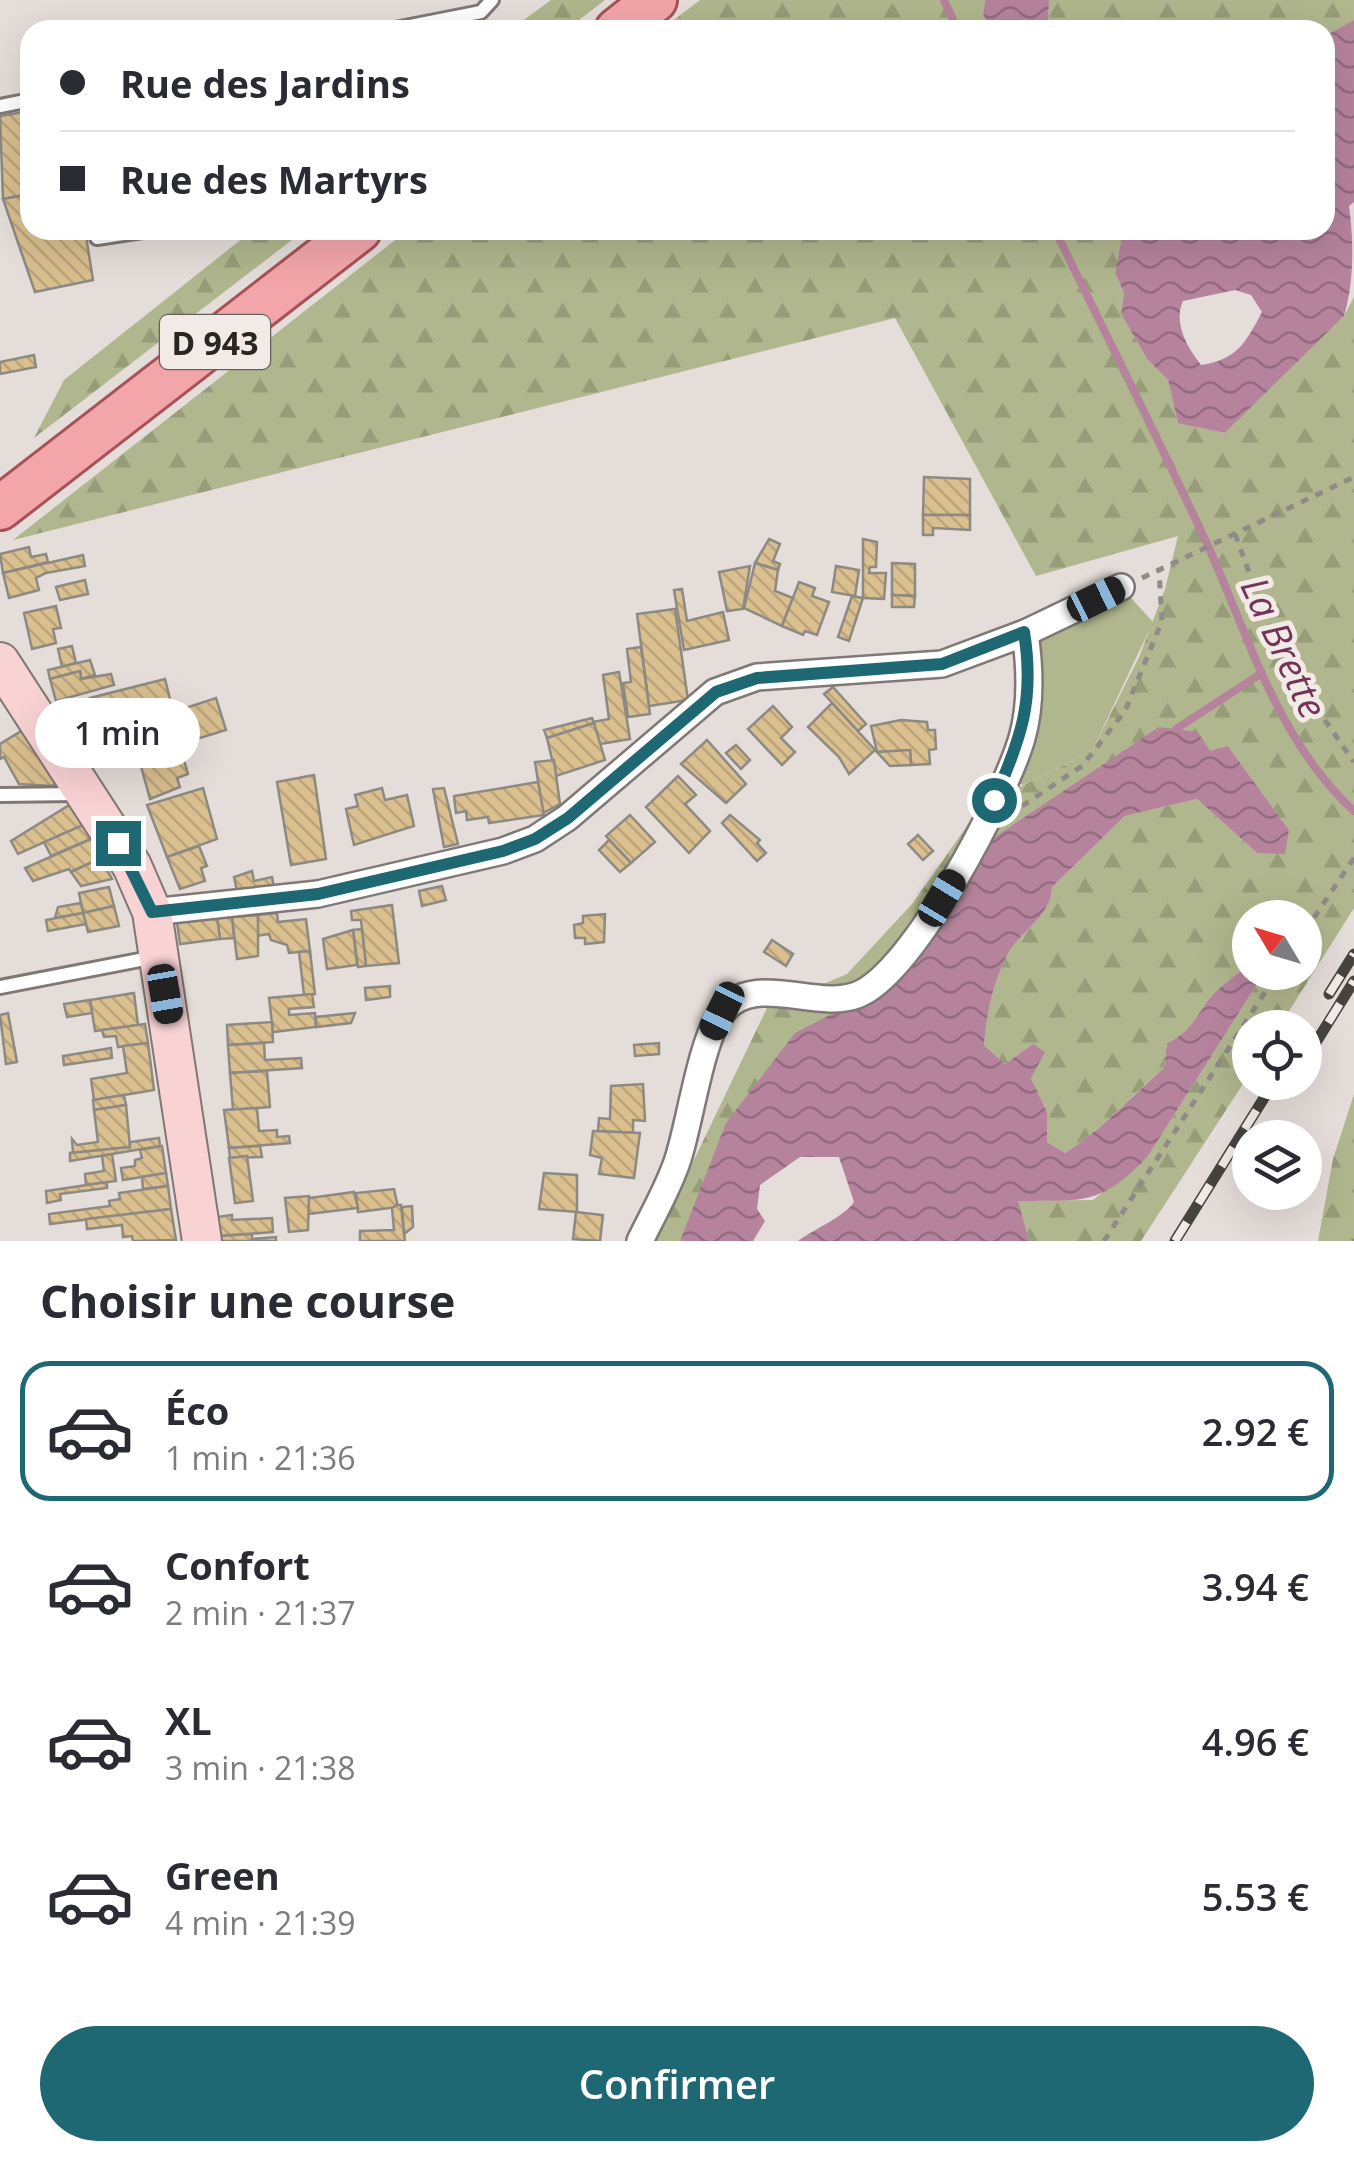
<!DOCTYPE html>
<html lang="fr">
<head>
<meta charset="utf-8">
<style>
	:root { --surface:#fff; --page:#f7f7f7; --text:#2b2b33; --muted:#7c7c81; --line:#e1e1e2; --accent:#1e6873 }
	body { margin:0; font-family:"Open Sans",sans-serif; background:var(--page); color:var(--text); height:100vh; display:flex; flex-direction:column; font-size:38px; white-space:nowrap }
	* { box-sizing:border-box; margin:0 }
	p { font-size:32px; color:var(--muted) }
	.icon { flex:none; width:55px; height:55px; fill:none; stroke:currentColor; stroke-width:2; stroke-linecap:round; stroke-linejoin:round }
	.map { position:relative; height:1241px; overflow:hidden }
	.sheet { display:flex; flex-direction:column; background:var(--surface); flex:1 }
	.sheet>* { flex:none }
	.top-card { position:absolute; left:20px; top:20px; width:1315px; height:220px; border-radius:30px; box-shadow:0 10px 40px #0002; display:grid; align-content:center; height:220px; padding:0 40px; background:var(--surface) }
	.needle { width:65px; rotate:308deg }
	.tools { position:absolute; left:1232px; top:900px; display:grid; gap:20px }
	.tools a { display:grid; place-items:center; width:90px; height:90px; border-radius:50%; background:var(--surface); box-shadow:0 10px 40px #0002; font-size:50px }
	.end { position:absolute; width:45px; height:45px; margin:-22px; border:12px solid #1e6873; background:#fff; box-shadow:0 0 0 5px #fff }
	.from { border-radius:50% }
	.bubble { position:absolute; height:70px; border-radius:35px; background:var(--surface); box-shadow:0 10px 40px #0002; font-size:32px; font-weight:600; line-height:70px; text-align:center }
	.car { position:absolute; width:30px; height:60px; margin:-30px -15px; border-radius:12px; box-shadow:0 0 8px 2px #0007; background:linear-gradient(#222 24%,#8ab4d8 0 40%,#222 0 76%,#8ab4d8 0 86%,#222 0) }
	.top-card b { display:flex; align-items:center; gap:35px; height:95px; font-size:38px }
	.top-card b+b { border-top:2px solid var(--line) }
	.top-card i { width:25px; height:25px; background:var(--text) }
	ul { padding:0; list-style:none }
	li { display:flex; align-items:center; gap:30px; height:140px; margin:0 20px 15px; padding:0 20px; border:5px solid transparent; border-radius:30px }
	li div { flex:1 }
	li b { display:block; font-size:38px }
	li em { font-style:normal; font-weight:600 }
	li.on { border-color:var(--accent) }
	li>.icon { width:90px; height:90px; stroke-width:1.5 }
	h2 { padding:0 40px; font-size:45px; line-height:120px }
	.action { display:flex; gap:20px; margin-top:auto; padding:20px 40px }
	.action a { flex:1; height:115px; border-radius:60px; background:var(--accent); color:#fff; font-size:40px; font-weight:600; line-height:115px; text-align:center }
	.map>svg:first-child { display:block }
</style>
</head>
<body>
<div class="map">
<svg width="1354" height="1241" viewBox="0 0 1354 1241">
	<defs>
		<pattern id="forest-firs" width="22" height="20" patternUnits="userSpaceOnUse" patternTransform="scale(2.5)"><rect width="22" height="20" fill="#b0b68d"/><path d="M5 1l3.5 6h-7zM16 11l3.5 6h-7z" fill="#979c79"/></pattern>
		<pattern id="water-waves" width="16" height="10" patternUnits="userSpaceOnUse" patternTransform="scale(2.5)"><rect width="16" height="10" fill="#b6839d"/><path d="M0 5q4-4 8 0t8 0" fill="none" stroke="#946b80"/></pattern>
		<pattern id="building-back-hatch" width="6" height="6" patternUnits="userSpaceOnUse" patternTransform="scale(2.5)"><rect width="6" height="6" fill="#dabf8f"/><path d="M-1 5l2 2M0 0l6 6M5-1l2 2" fill="none" stroke="#bba47b"/></pattern>
	</defs>
	<rect width="100%" height="100%" fill="#e5ddd9"/>
	<g fill="url(#forest-firs)">
		<polygon points="551,0 605,0 566,30 510,30"/>
		<polygon points="700,0 985,0 983,14 990,30 661,30"/>
		<polygon points="1049,0 1354,0 1354,20 1326,36 1325,30 1048,30"/>
		<polygon points="253,230 305,230 34,438 64,380"/>
		<path d="M408,230H1123L1115,273L1124,293L1121,314L1147,359L1168,380L1178,422L1225,433L1344,316L1354,297V908L1279,1027L1250,1028V1073L1141,1241H1029L1017,1201L1093,1200L1148,1156L1264,973L1305,972V918H1250V963C1237,975 1216,988 1206,1003C1194,1021 1188,1033 1167,1043L1164,1068C1130,1096 1102,1130 1065,1153L1047,1142V1112L1031,1078L1033,1044L1005,1064L984,1045C987,1011 993,982 1009,952C1023,929 1052,915 1052,887L1125,816L1197,799L1257,853L1289,830L1228,746L980,847L954,909L691,1219L680,1241H655L767,1008L847,974L912,904L981,806L1092,751L1139,657L1165,589L1178,536L1036,576L895,318L13,540Z"/>
		<polygon points="1354,1094 1354,1241 1318,1241 1333,1159"/>
	</g>
	<polygon fill="#b0b68d" points="1121,587 1153,622 1092,751 1023,785 1005,776 1046,623"/>
	<g fill="url(#water-waves)" fill-rule="evenodd">
		<polygon points="985,0 1049,0 1048,30 990,30 983,14"/>
		<path d="M1354,20V202L1349,206C1354,241 1354,283 1344,316L1225,433L1178,423L1168,380L1147,359L1121,314L1124,293L1115,273L1123,230H1325V36ZM1235,290L1251,295L1262,312C1246,342 1237,360 1201,365C1187,347 1173,323 1183,301Z"/>
		<path d="M1159,727L1198,732L1210,751L1228,746L1289,830L1285,854L1257,853L1197,799L1125,816L1052,887C1052,915 1023,929 1009,952C993,982 987,1011 984,1045L1005,1064L1033,1044L1045,1052L1031,1078L1047,1112V1142L1065,1153C1102,1130 1130,1097 1164,1068L1167,1043C1188,1033 1194,1021 1206,1003C1216,988 1237,975 1250,963V972L1264,973L1148,1156C1099,1207 1084,1200 1018,1201L1029,1241H798C814,1229 844,1217 854,1202L839,1157H800L760,1185L757,1209L765,1221L753,1241H680L726,1123L795,1033L895,981L954,909L980,847Z"/>
	</g>
	<g fill="none" stroke-linecap="round" stroke-linejoin="round">
		<g stroke="#b6839d" stroke-width="8">
			<polyline points="944,0 958,30"/>
			<path d="M1055,230C1106,335 1159,440 1208,546C1249,637 1278,742 1354,811"/>
			<polyline points="1176,729 1262,673"/>
		</g>
	</g>
	<g fill="url(#building-back-hatch)" stroke="#8d8983" stroke-width="2.5">
		<polygon points="30,111 30,194 3,199 0,116"/>
		<polygon points="30,194 30,230 85,230 93,280 35,292 3,199"/>
		<polygon points="34,355 36,367 0,374 0,362"/>
		<polygon points="924,477 970,479 970,515 923,515"/>
		<polygon points="923,515 970,515 970,530 933,528 933,535 923,535"/>
		<polygon points="769,539 780,544 773,561 780,564 778,570 755,563"/>
		<polygon points="863,539 877,542 876,567 870,567 869,573 886,573 884,599 863,598"/>
		<polygon points="29,547 31,557 46,554 48,562 3,573 0,554"/>
		<polygon points="83,555 85,566 46,573 36,578 39,590 9,598 3,573"/>
		<polygon points="755,563 778,570 775,591 793,598 782,626 744,608"/>
		<polygon points="892,563 915,564 915,596 892,595"/>
		<polygon points="750,566 743,609 727,611 719,572"/>
		<polygon points="836,566 859,570 855,596 832,592"/>
		<polygon points="85,580 88,594 60,600 56,587"/>
		<polygon points="799,582 815,588 812,596 829,602 817,635 805,631 803,635 782,626"/>
		<polygon points="682,589 687,621 723,612 729,640 684,650 674,590"/>
		<polygon points="892,595 915,596 914,607 892,607"/>
		<polygon points="852,596 863,598 849,641 838,637"/>
		<polygon points="56,606 61,628 53,629 56,643 32,649 24,613"/>
		<polygon points="675,609 688,700 649,706 637,614"/>
		<polygon points="72,646 76,663 62,667 58,649"/>
		<polygon points="641,647 650,714 628,717 623,683 631,682 627,649"/>
		<polygon points="90,660 95,675 81,679 80,671 50,679 48,670"/>
		<polygon points="80,671 81,679 111,674 114,685 56,701 50,679"/>
		<polygon points="619,672 630,739 600,744 593,722 609,719 603,675"/>
		<polygon points="165,679 170,699 125,710 133,740 103,749 90,698"/>
		<polygon points="833,687 866,724 858,731 824,694"/>
		<polygon points="216,698 226,730 181,744 173,712"/>
		<polygon points="832,703 875,750 849,774 839,757 808,727"/>
		<polygon points="773,706 792,727 781,738 795,752 782,765 748,729"/>
		<polygon points="592,718 594,723 547,738 544,730"/>
		<polygon points="901,720 927,722 928,730 935,730 936,749 929,750 930,764 911,765 910,750 877,752 871,726"/>
		<polygon points="594,723 605,760 556,776 547,738"/>
		<polygon points="23,730 55,782 53,786 19,784 4,757 0,759 0,744"/>
		<polygon points="707,740 746,784 726,803 681,764"/>
		<polygon points="736,745 750,760 741,769 726,753"/>
		<polygon points="180,747 188,774 177,778 180,787 150,799 139,759"/>
		<polygon points="910,750 911,765 890,766 877,752"/>
		<polygon points="554,760 560,804 543,813 535,762"/>
		<polygon points="314,775 326,859 291,865 277,782"/>
		<polygon points="678,776 696,795 685,804 710,831 689,853 646,807"/>
		<polygon points="538,782 544,815 489,823 488,817 467,820 466,811 456,813 454,796"/>
		<polygon points="203,788 217,839 167,857 147,805"/>
		<polygon points="382,788 385,800 407,795 414,826 354,845 346,809 358,806 355,795"/>
		<polygon points="444,788 458,844 444,847 433,789"/>
		<polygon points="71,804 83,825 18,854 11,841"/>
		<polygon points="630,815 655,842 631,863 606,836"/>
		<polygon points="730,815 760,840 757,843 766,853 757,861 722,823"/>
		<polygon points="83,825 91,839 51,856 44,842"/>
		<polygon points="918,835 933,851 923,860 908,844"/>
		<polygon points="91,839 101,858 71,872 69,869 33,881 25,868"/>
		<polygon points="609,840 631,863 620,872 599,850"/>
		<polygon points="199,846 207,866 201,868 205,881 180,889 167,857"/>
		<polygon points="101,858 112,879 81,886 71,872"/>
		<polygon points="252,871 254,881 272,877 274,887 237,891 234,877"/>
		<polygon points="442,886 446,900 422,906 419,891"/>
		<polygon points="109,887 114,906 83,913 79,893"/>
		<polygon points="81,903 83,913 55,918 58,907"/>
		<polygon points="392,905 399,963 366,966 361,920 352,920 351,911"/>
		<polygon points="114,906 119,926 88,932 83,913"/>
		<polygon points="83,913 86,924 48,931 46,920"/>
		<polygon points="277,913 278,922 306,919 310,951 289,953 287,945 271,940 269,934 256,936 258,915"/>
		<polygon points="605,914 604,942 585,944 585,938 575,938 574,925 583,923 583,916"/>
		<polygon points="258,915 258,956 237,959 232,917"/>
		<polygon points="232,916 234,938 220,939 217,917"/>
		<polygon points="217,917 220,939 180,944 177,922"/>
		<polygon points="362,929 366,966 358,967 353,930"/>
		<polygon points="353,930 357,965 327,969 323,939"/>
		<polygon points="772,940 793,954 786,966 764,952"/>
		<polygon points="310,951 315,994 304,995 299,952"/>
		<polygon points="390,986 390,997 366,1000 365,988"/>
		<polygon points="134,993 138,1025 95,1031 90,1000"/>
		<polygon points="312,994 314,1007 289,1009 289,1015 315,1013 316,1027 273,1032 269,998"/>
		<polygon points="90,1000 92,1013 67,1017 64,1004"/>
		<polygon points="8,1013 17,1062 6,1064 0,1015"/>
		<polygon points="355,1013 351,1023 316,1027 316,1017"/>
		<polygon points="272,1022 273,1042 228,1045 227,1025"/>
		<polygon points="145,1024 148,1043 118,1047 116,1036 104,1037 102,1030"/>
		<polygon points="148,1043 154,1090 94,1100 91,1079 127,1073 123,1046"/>
		<polygon points="264,1043 265,1060 301,1058 302,1068 230,1073 228,1045"/>
		<polygon points="659,1043 659,1054 635,1056 634,1045"/>
		<polygon points="111,1048 112,1058 64,1065 63,1056"/>
		<polygon points="267,1071 270,1107 233,1110 230,1073"/>
		<polygon points="643,1084 645,1121 633,1120 633,1133 598,1131 599,1118 610,1119 611,1086"/>
		<polygon points="124,1095 126,1105 94,1110 93,1100"/>
		<polygon points="126,1105 130,1147 73,1153 72,1139 77,1145 98,1142 94,1110"/>
		<polygon points="257,1108 259,1131 277,1130 277,1137 289,1136 290,1143 229,1148 224,1110"/>
		<polygon points="593,1131 640,1133 634,1178 599,1174 602,1158 590,1155"/>
		<polygon points="159,1138 160,1146 70,1161 70,1153 130,1147 130,1142"/>
		<polygon points="162,1146 166,1173 123,1180 121,1168 135,1166 135,1160 142,1158 140,1150"/>
		<polygon points="260,1146 262,1157 230,1158 229,1148"/>
		<polygon points="112,1154 116,1181 86,1185 85,1174 104,1171 102,1156"/>
		<polygon points="247,1156 253,1201 235,1203 229,1158"/>
		<polygon points="166,1173 168,1186 143,1189 142,1177"/>
		<polygon points="544,1173 577,1175 577,1212 539,1209"/>
		<polygon points="107,1182 107,1188 60,1194 61,1200 47,1203 46,1191"/>
		<polygon points="168,1186 171,1209 50,1224 49,1214 110,1206 109,1201 120,1199 119,1193"/>
		<polygon points="394,1189 398,1207 358,1212 356,1193"/>
		<polygon points="354,1192 358,1208 308,1214 309,1198"/>
		<polygon points="309,1196 308,1230 289,1232 285,1198"/>
		<polygon points="397,1205 401,1205 405,1241 360,1241 360,1231 394,1230 392,1208"/>
		<polygon points="412,1206 413,1227 404,1234 402,1207"/>
		<polygon points="171,1209 176,1240 133,1241 132,1236 123,1237 122,1225 87,1229 86,1219"/>
		<polygon points="576,1212 603,1215 600,1241 573,1239"/>
		<polygon points="232,1215 232,1220 272,1218 273,1232 220,1236 217,1217"/>
		<polygon points="252,1234 252,1239 276,1237 276,1241 220,1241 220,1236"/>
	</g>
	<g fill="none" stroke-linecap="round" stroke-linejoin="round">
		<g stroke="#7f7875" stroke-width="18">
			<g id="lane">
				<polyline points="390,30 481,12 492,0"/>
				<polyline points="0,106 30,100"/>
				<polyline points="97,238 149,230"/>
				<polyline points="0,795 77,794"/>
				<polyline points="0,987 155,957"/>
			</g>
		</g>
		<g stroke="#7f7875" stroke-width="30">
			<g id="street">
				<polyline points="152,912 318,894 503,851 535,839 567,818 715,692 757,677 942,664 1025,633 1121,587"/>
				<path d="M640,1241C653,1214 669,1187 678,1159C690,1122 701,1041 721,1014C751,970 815,1011 857,995C913,974 1005,796 1022,738C1032,703 1030,667 1025,633"/>
			</g>
		</g>
		<g stroke="#7f7875" stroke-width="42">
			<polyline id="secondary" points="0,662 132,866 152,912 202,1241"/>
		</g>
		<g stroke="#a75256" stroke-width="48">
			<g id="primary">
				<polyline points="617,30 655,0"/>
				<polyline points="0,508 359,230"/>
			</g>
		</g>
		<g stroke="#918b88" stroke-width="5" stroke-dasharray="8 8" stroke-linecap="butt">
			<polyline points="1235,534 1280,656 1354,762"/>
			<polyline points="1142,578 1354,477"/>
			<polyline points="1022,806 1082,766 1125,711 1162,621 1159,570"/>
			<polyline points="1305,931 1354,858"/>
			<polyline points="1104,1241 1278,972"/>
			<polyline points="1353,1241 1354,1239"/>
		</g>
		<use href="#lane" stroke="#fff" stroke-width="12"/>
		<use href="#street" stroke="#fff" stroke-width="25"/>
		<use href="#secondary" stroke="#f9d2d4" stroke-width="38"/>
		<use href="#primary" stroke="#f3a6aa" stroke-width="42"/>
		<g stroke="#464340" stroke-width="11">
			<g id="rail">
				<polyline points="1329,994 1354,954"/>
				<polyline points="1305,1060 1354,981"/>
				<polyline points="1175,1241 1274,1082"/>
			</g>
		</g>
		<use href="#rail" stroke="#f2eae6" stroke-width="8" stroke-dasharray="22" stroke-linecap="butt"/>
	</g>
	<g fill="none" stroke-linecap="round" stroke-linejoin="round">
		<path stroke="#1e6873" stroke-width="12" d="M118,843L152,912L318,894L503,851L535,839L568,818L716,692L757,678L942,664L1024,632C1035,700 1021,739 994,800"/>
	</g>
	<g text-anchor="middle" dominant-baseline="central" stroke-width="10" stroke-linejoin="round" paint-order="stroke">
		<rect fill="#f2eae6" stroke="#65605e" stroke-width="2.5" x="160" y="315" width="110" height="54" rx="8"/>
		<g font-size="32" font-weight="bold" fill="#282523">
			<text x="215" y="342">D 943</text>
		</g>
		<g font-size="38" font-style="italic" fill="#723357" stroke="#f2eae6">
			<text transform="translate(1285 647) rotate(65)">La Brette</text>
		</g>
	</g>
</svg>
<div class="tools">
<a><svg class="needle" viewBox="-14 -14 28 28"><path d="M0-13l5 13h-10z" fill="#e53935"/><path d="M0 13l5-13h-10z" fill="#7c7c81"/></svg></a>
<a><svg class="icon" aria-label="locate" viewBox="0 0 24 24"><circle cx="12" cy="12" r="6"/><path d="M12 2v4M12 18v4M2 12h4M18 12h4"/></svg></a>
<a><svg class="icon" aria-label="layers" viewBox="0 0 24 24"><path d="M12 4l9 5-9 5-9-5zM3 14l9 5 9-5"/></svg></a>
</div>
<i class="end from" style="left:994px;top:800px"></i>
<i class="end" style="left:118px;top:843px"></i>
<div class="bubble" style="left:35px;top:698px;width:165px">1 min</div>
<i class="car" style="left:1096px;top:599px;rotate:64deg"></i>
<i class="car" style="left:942px;top:898px;rotate:31deg"></i>
<i class="car" style="left:165px;top:994px;rotate:170deg"></i>
<i class="car" style="left:722px;top:1011px;rotate:206deg"></i>
<div class="top-card">
<b><i class="from"></i>Rue des Jardins</b>
<b><i></i>Rue des Martyrs</b>
</div>
</div>
<section class="sheet">
<h2>Choisir une course</h2>
<ul>
<li class="on"><svg class="icon" aria-label="car" viewBox="0 0 24 24"><path d="M5 17H2v-5l4-1 3-4h7l3 4 3 1v5h-3M9 17h6M6 11h13"/><circle cx="7" cy="17" r="2"/><circle cx="17" cy="17" r="2"/></svg><div><b>Éco</b><p>1 min · 21:36</p></div><em>2.92 €</em></li>
<li><svg class="icon" aria-label="car" viewBox="0 0 24 24"><path d="M5 17H2v-5l4-1 3-4h7l3 4 3 1v5h-3M9 17h6M6 11h13"/><circle cx="7" cy="17" r="2"/><circle cx="17" cy="17" r="2"/></svg><div><b>Confort</b><p>2 min · 21:37</p></div><em>3.94 €</em></li>
<li><svg class="icon" aria-label="car" viewBox="0 0 24 24"><path d="M5 17H2v-5l4-1 3-4h7l3 4 3 1v5h-3M9 17h6M6 11h13"/><circle cx="7" cy="17" r="2"/><circle cx="17" cy="17" r="2"/></svg><div><b>XL</b><p>3 min · 21:38</p></div><em>4.96 €</em></li>
<li><svg class="icon" aria-label="car" viewBox="0 0 24 24"><path d="M5 17H2v-5l4-1 3-4h7l3 4 3 1v5h-3M9 17h6M6 11h13"/><circle cx="7" cy="17" r="2"/><circle cx="17" cy="17" r="2"/></svg><div><b>Green</b><p>4 min · 21:39</p></div><em>5.53 €</em></li>
</ul>
<div class="action"><a>Confirmer</a></div>
</section>
</body>
</html>
